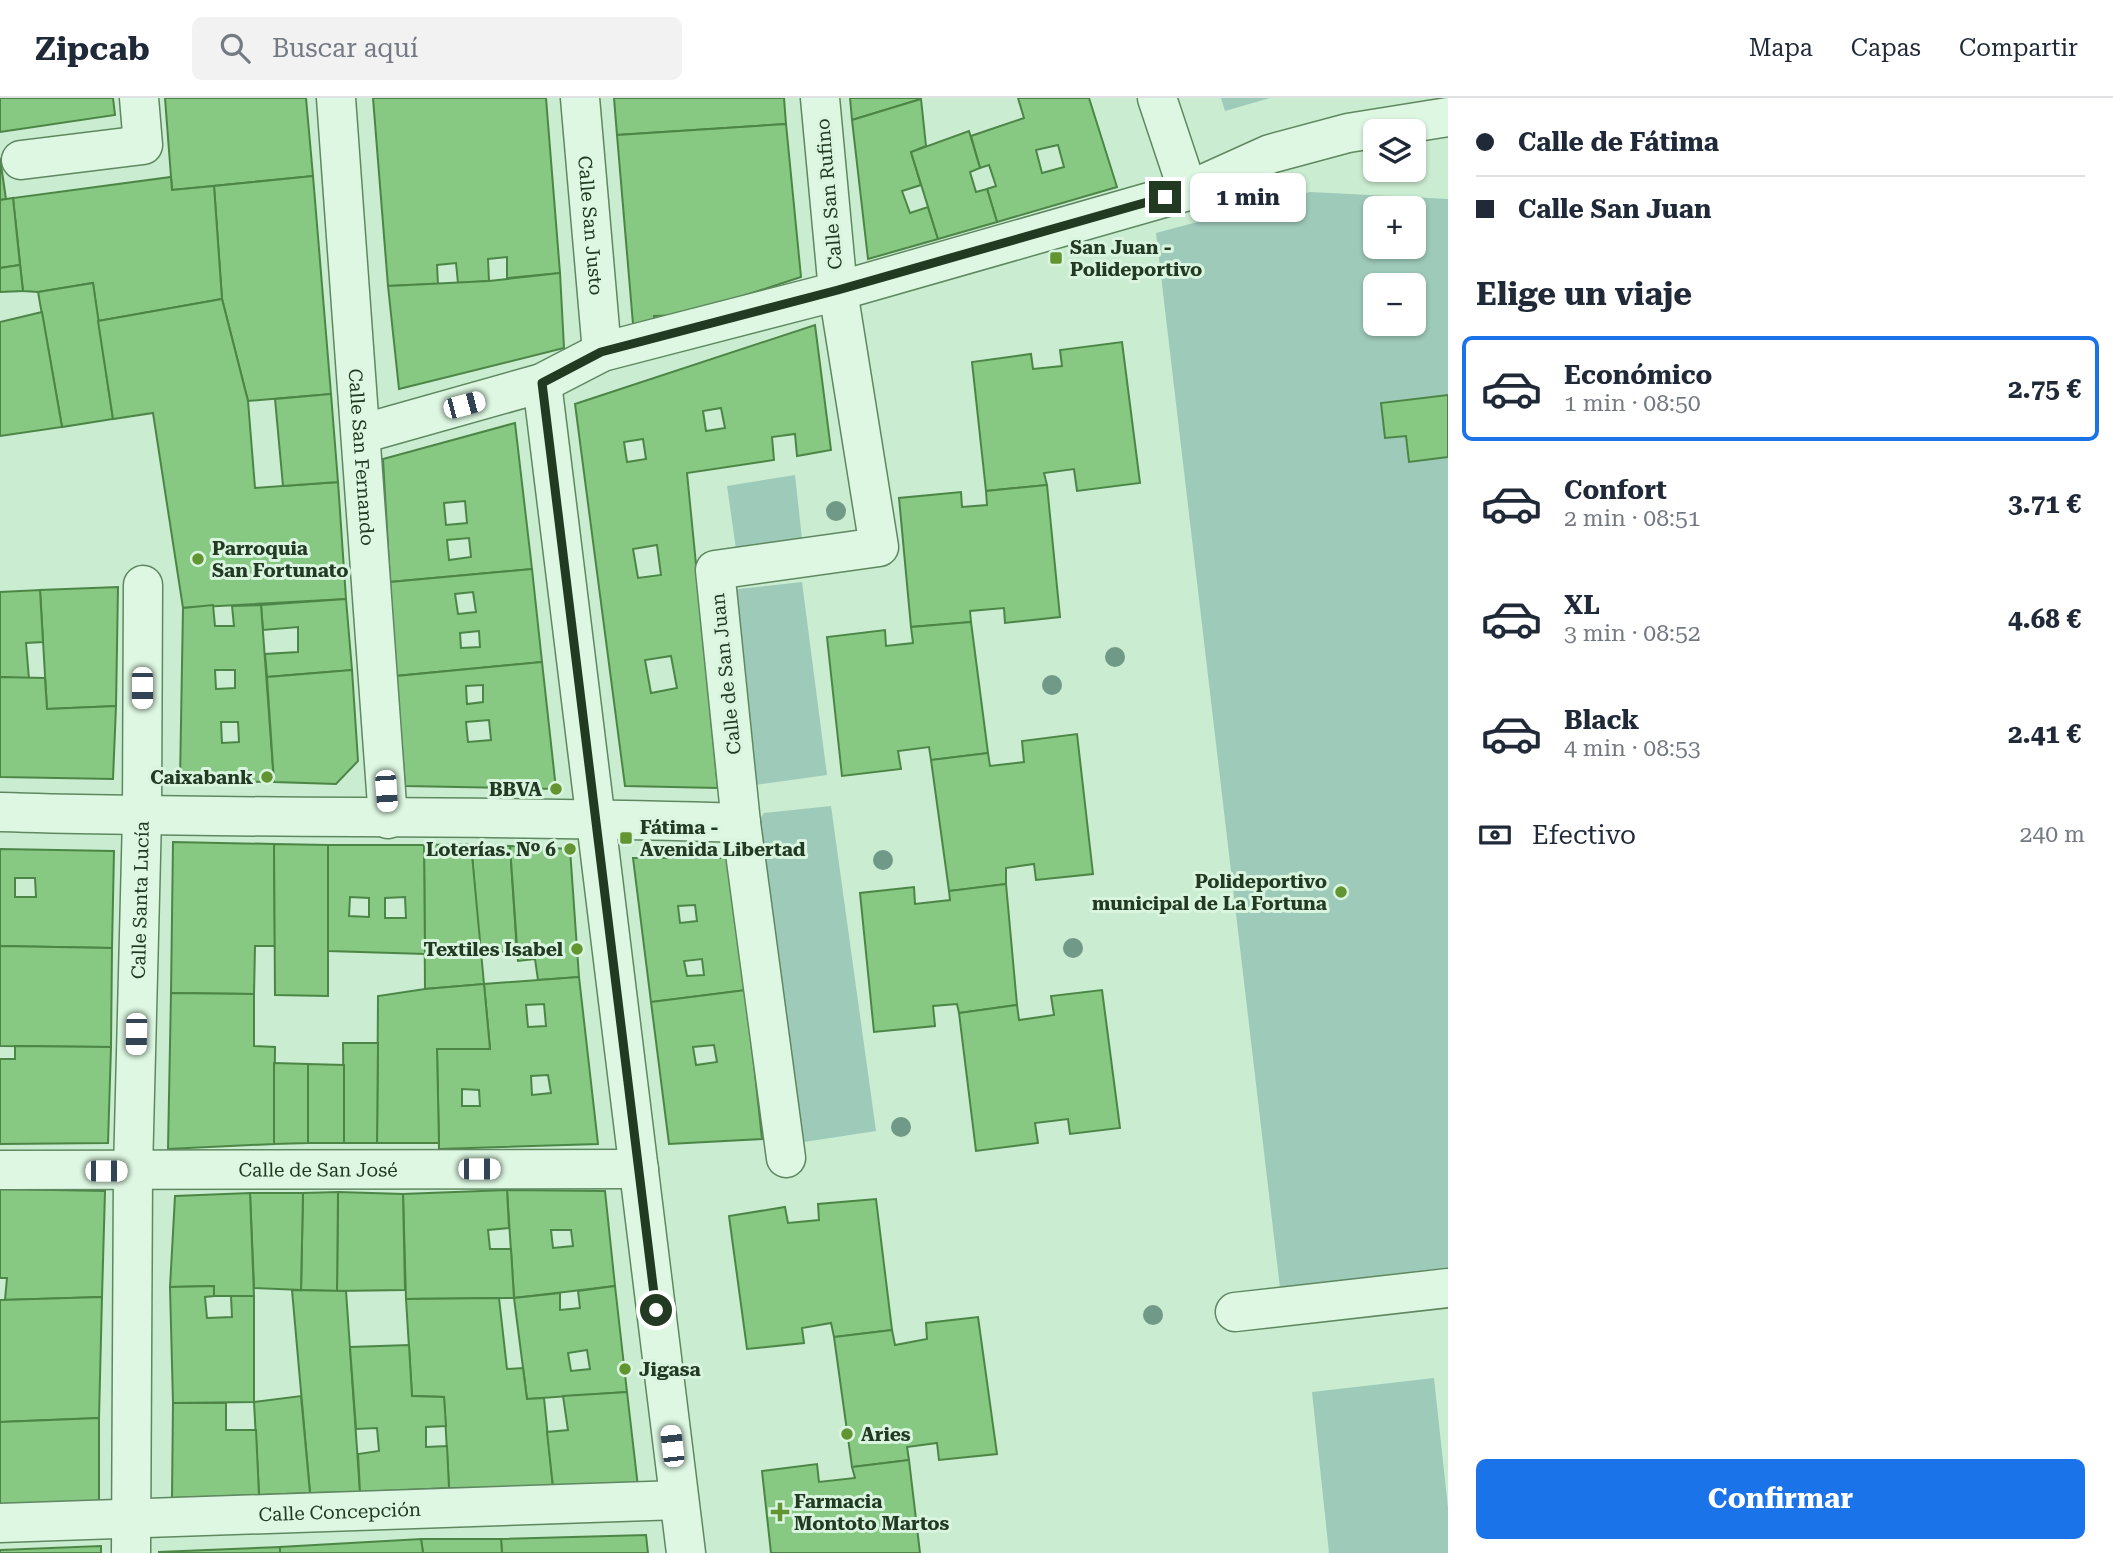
<!DOCTYPE html>
<html lang="es">
<head>
<meta charset="utf-8">
<style>
	:root { --surface:#fff; --page:#f2f2f3; --text:#1f2937; --muted:#747a83; --line:#e0e1e3; --accent:#1a73e8 }
	body { margin:0; font-family:"Roboto Serif",serif; background:var(--page); color:var(--text); height:100vh; display:flex; flex-direction:column; font-size:26px; white-space:nowrap }
	* { box-sizing:border-box; margin:0 }
	p { font-size:23px; color:var(--muted) }
	.icon { flex:none; width:38px; height:38px; fill:none; stroke:currentColor; stroke-width:2; stroke-linecap:round; stroke-linejoin:round }
	.map { position:relative; flex:1; overflow:hidden }
	.sheet { display:flex; flex-direction:column; background:var(--surface); width:665px }
	.sheet>* { flex:none }
	.banner { display:grid; align-content:center; height:154px; padding:0 28px; background:var(--surface) }
	.fabs { position:absolute; left:1363px; top:21px; display:grid; gap:14px }
	.fabs a { display:grid; place-items:center; width:63px; height:63px; border-radius:10px; background:var(--surface); box-shadow:0 2px 5px #0004; font-size:35px }
	.end { position:absolute; width:32px; height:32px; margin:-16px; border:9px solid #223a21; background:#fff; box-shadow:0 0 0 4px #fff }
	.from { border-radius:50% }
	.bubble { position:absolute; height:49px; border-radius:10px; background:var(--surface); box-shadow:0 2px 5px #0004; font-size:23px; font-weight:700; line-height:49px; text-align:center }
	.car { position:absolute; width:21px; height:42px; margin:-21px -10px; border-radius:9px; box-shadow:0 0 5px 2px #0007; background:linear-gradient(#fff 24%,#345 0 40%,#fff 0 76%,#345 0 86%,#fff 0) }
	.banner b { display:flex; align-items:center; gap:24px; height:66px; font-size:26px }
	.banner b+b { border-top:2px solid var(--line) }
	.banner i { width:18px; height:18px; background:var(--text) }
	ul { padding:0; list-style:none }
	li { display:flex; align-items:center; gap:21px; height:105px; margin:0 14px 10px; padding:0 14px; border:4px solid transparent; border-radius:10px }
	li div { flex:1 }
	li b { display:block; font-size:26px }
	li em { font-style:normal; font-weight:700 }
	li.selected { border-color:var(--accent) }
	li>.icon { width:63px; height:63px; stroke-width:1.5 }
	h2 { padding:0 28px; font-size:32px; line-height:84px }
	.pay { display:flex; align-items:center; gap:18px; height:77px; padding:0 28px; font-size:26px }
	.pay p { margin-inline-start:auto }
	.button { display:flex; gap:14px; margin-top:auto; padding:14px 28px }
	.button a { flex:1; height:80px; border-radius:10px; background:var(--accent); color:#fff; font-size:28px; font-weight:700; line-height:80px; text-align:center }
	header { display:flex; align-items:center; gap:42px; box-sizing:border-box; height:98px; padding:0 35px; background:var(--surface); border-bottom:2px solid var(--line) }
	header strong { font-size:33px }
	nav { display:flex; gap:38px; margin-inline-start:auto; font-size:24px }
	.search { width:490px; height:63px; background:var(--page); display:flex; align-items:center; gap:18px; box-sizing:border-box; padding:0 24px; border-radius:10px; color:var(--muted); font-size:26px }
	main { display:flex; flex:1; min-height:0 }
	.map>svg:first-child { display:block }
</style>
</head>
<body>
<header>
<strong>Zipcab</strong>
<div class="search"><svg class="icon" aria-label="search" viewBox="0 0 24 24"><circle cx="10" cy="10" r="6"/><path d="M15 15l6 6"/></svg>Buscar aquí</div>
<nav><a>Mapa</a><a>Capas</a><a>Compartir</a></nav>
</header>
<main>
<div class="map">
<svg width="1448" height="1455" viewBox="0 0 1448 1455">
	<rect width="100%" height="100%" fill="#caecd1"/>
	<g fill="#9ecaba" fill-rule="evenodd">
		<polygon points="1221,0 1270,0 1225,13"/>
		<path d="M1310,94L1448,101V1171L1280,1190L1156,135ZM1376,110H1414V149H1376ZM1376,187H1414V226H1376Z"/>
		<polygon points="795,377 803,450 737,458 727,388"/>
		<polygon points="802,484 827,677 754,687 729,492"/>
		<polygon points="831,708 876,1033 791,1046 758,724 764,715"/>
		<polygon points="1434,1280 1448,1410 1448,1455 1329,1455 1312,1294"/>
	</g>
	<g fill="#87c882" stroke="#4c8646" stroke-width="2" fill-rule="evenodd">
		<polygon points="0,0 113,0 115,17 0,34"/>
		<polygon points="165,0 306,0 313,78 172,92"/>
		<polygon points="373,0 546,0 560,175 507,180 507,159 488,161 489,183 458,185 456,165 437,167 438,186 388,188"/>
		<polygon points="614,0 784,0 786,26 617,37"/>
		<polygon points="850,0 921,0 921,1 852,22"/>
		<path d="M1018,0H1089L1117,89L997,124L987,91L996,88L989,67L980,70L971,38L1024,20ZM1058,47L1064,69L1042,75L1036,52Z"/>
		<polygon points="921,1 926,48 911,54 921,87 902,93 910,115 928,109 938,141 868,161 852,22"/>
		<polygon points="786,26 801,179 685,217 654,218 655,225 633,226 617,37"/>
		<polygon points="969,33 980,70 970,74 976,94 987,91 997,124 938,141 911,54"/>
		<polygon points="0,60 6,101 0,102"/>
		<polygon points="313,78 331,296 248,303 222,201 214,88"/>
		<polygon points="171,79 172,92 214,88 222,201 98,223 93,185 38,194 23,193 13,100"/>
		<polygon points="13,100 20,167 0,170 0,102"/>
		<polygon points="20,167 23,193 0,194 0,170"/>
		<polygon points="560,175 564,250 399,291 388,188 489,183"/>
		<polygon points="93,185 113,321 62,329 38,194"/>
		<polygon points="222,201 248,303 255,390 338,384 346,501 183,510 153,315 113,321 98,223"/>
		<polygon points="42,214 62,329 0,338 0,224"/>
		<path d="M815,227L831,352L797,358L795,336L772,339L774,362L687,375L718,690L625,688L575,306ZM721,310L725,330L706,333L703,313ZM643,341L646,361L627,364L624,344ZM657,447L661,477L638,480L633,451ZM671,558L677,590L651,595L645,562Z"/>
		<polygon points="1122,244 1140,385 1077,393 1074,371 1044,375 1047,387 986,393 972,264 1031,256 1033,271 1062,268 1060,252"/>
		<polygon points="331,296 338,384 283,388 275,301"/>
		<polygon points="1448,297 1448,359 1409,364 1406,338 1385,340 1381,305"/>
		<path d="M515,325L532,471L390,484L383,361ZM465,403L467,425L446,427L444,405ZM469,440L471,459L449,462L447,442Z"/>
		<polygon points="1047,387 1060,519 1005,525 1004,510 970,513 971,524 911,529 899,400 961,394 962,409 987,407 986,393"/>
		<path d="M532,471L542,564L396,578L390,484ZM473,494L476,514L458,516L455,496ZM479,533L480,549L461,550L460,535Z"/>
		<polygon points="118,489 116,608 47,611 40,492"/>
		<polygon points="40,492 43,544 26,545 29,581 0,579 0,494"/>
		<polygon points="346,501 352,572 267,579 265,556 298,554 298,529 263,532 261,507"/>
		<path d="M213,507L215,528H234L232,508L261,507L274,684L180,683L183,510ZM215,572H235V590L216,591ZM221,624H238L239,644L222,645Z"/>
		<polygon points="971,524 988,655 931,662 929,649 898,653 901,671 842,678 827,539 885,532 886,548 913,545 911,529"/>
		<path d="M542,564L556,691L405,688L396,578ZM483,587V604L467,606L466,588ZM489,622L491,642L468,644L466,624Z"/>
		<polygon points="352,572 358,663 336,686 274,684 267,579"/>
		<polygon points="0,579 45,580 47,611 116,608 113,681 0,679"/>
		<polygon points="1077,636 1093,776 1036,782 1034,766 1006,770 1006,786 949,793 931,662 988,655 990,668 1024,664 1022,643"/>
		<polygon points="173,744 274,746 275,848 255,848 254,896 171,895"/>
		<polygon points="274,746 328,747 328,898 275,897"/>
		<polygon points="471,746 510,748 517,854 480,854"/>
		<polygon points="471,746 484,886 425,891 424,747"/>
		<path d="M328,747H424L425,856L328,853ZM350,799L369,800V819L349,818ZM405,799L406,820H385V800Z"/>
		<polygon points="510,748 570,751 579,879 538,882 535,861 518,863"/>
		<path d="M0,751L114,753L112,850L0,848ZM15,780H35L36,799H15Z"/>
		<path d="M633,760H730L746,892L651,904ZM695,807L697,823L680,825L678,808ZM702,861L704,877L687,878L684,863Z"/>
		<polygon points="1006,786 1017,907 959,915 957,906 933,908 935,928 874,934 860,795 914,789 915,806 950,802 949,793"/>
		<polygon points="0,848 112,850 111,949 0,948"/>
		<path d="M579,879L598,1046L439,1051L437,951H490L484,886ZM544,906L546,928L528,929L526,907ZM548,977L551,995L532,997L531,978ZM462,991L479,992L480,1008H462Z"/>
		<polygon points="484,886 490,951 437,951 439,1045 377,1045 378,898 425,891"/>
		<path d="M746,892L762,1041L669,1046L651,904ZM714,947L717,964L696,967L693,949Z"/>
		<polygon points="1102,892 1120,1030 1070,1036 1068,1021 1035,1025 1038,1045 976,1053 959,915 1017,907 1019,922 1054,917 1051,898"/>
		<polygon points="171,895 254,896 254,948 275,949 274,1046 168,1051"/>
		<polygon points="343,945 378,945 377,1045 344,1045"/>
		<polygon points="15,948 111,949 108,1045 0,1046 0,961 15,961"/>
		<polygon points="274,965 308,966 308,1045 274,1046"/>
		<polygon points="308,966 344,967 344,1045 308,1045"/>
		<polygon points="0,1091 105,1093 102,1199 5,1202 7,1180 0,1180"/>
		<path d="M507,1092L605,1093L615,1188L514,1200ZM551,1132H571L573,1148L553,1150Z"/>
		<polygon points="507,1092 509,1130 488,1132 490,1151 511,1151 514,1200 406,1201 403,1096"/>
		<polygon points="338,1094 403,1096 405,1192 337,1193"/>
		<polygon points="338,1094 337,1193 301,1192 303,1095"/>
		<polygon points="250,1095 303,1095 301,1192 254,1190"/>
		<polygon points="250,1095 254,1198 214,1198 214,1188 170,1189 175,1098"/>
		<polygon points="876,1101 892,1232 834,1239 831,1225 802,1230 804,1245 747,1251 729,1118 785,1109 788,1125 819,1122 818,1106"/>
		<polygon points="214,1188 214,1198 205,1199 207,1220 232,1219 231,1198 254,1198 254,1304 173,1305 170,1189"/>
		<path d="M615,1188L627,1294L527,1301L514,1200L560,1195V1212L580,1210L578,1193ZM587,1252L590,1271L571,1273L568,1255Z"/>
		<polygon points="292,1192 346,1193 360,1394 310,1395"/>
		<polygon points="102,1199 99,1320 0,1324 0,1202"/>
		<polygon points="499,1200 507,1271 523,1270 527,1301 544,1300 553,1389 449,1390 444,1299 412,1298 406,1201"/>
		<polygon points="978,1219 997,1356 939,1362 937,1345 907,1349 909,1362 852,1369 834,1239 892,1232 895,1247 927,1241 926,1225"/>
		<polygon points="409,1247 412,1298 444,1299 446,1328 426,1329 426,1349 447,1348 449,1390 360,1394 358,1356 379,1353 377,1330 356,1331 350,1249"/>
		<polygon points="627,1294 638,1389 553,1389 547,1334 568,1332 563,1298"/>
		<polygon points="301,1298 310,1395 259,1397 254,1304"/>
		<polygon points="173,1305 226,1305 226,1332 256,1332 259,1397 172,1400"/>
		<polygon points="99,1320 99,1404 0,1406 0,1324"/>
		<polygon points="909,1362 920,1455 771,1455 762,1373 817,1366 819,1384 855,1380 852,1369"/>
		<polygon points="646,1437 648,1455 502,1455 501,1441"/>
		<polygon points="421,1441 501,1441 502,1455 423,1455"/>
		<polygon points="421,1441 423,1455 280,1455 280,1449"/>
		<polygon points="101,1448 101,1455 0,1455 0,1452"/>
		<polygon points="280,1449 280,1455 159,1455 159,1454"/>
	</g>
	<g fill="none" stroke-linecap="round" stroke-linejoin="round">
		<g stroke="#5f8861" stroke-width="41">
			<g id="minor">
				<path id="s1" d="M336,0L388,721"/>
				<path id="s2" d="M580,0L602,254"/>
				<polyline points="1157,0 1188,93"/>
				<polyline points="21,62 143,47 139,0"/>
				<polyline points="542,285 686,1455"/>
				<polyline points="361,336 542,285 602,254 838,193 1188,93 1270,56 1348,35 1448,19"/>
				<path d="M0,714C247,722 494,716 741,725"/>
				<polyline points="786,1060 741,725 715,472 879,449 838,193 820,0"/>
				<path id="s3" d="M0,1072L639,1071"/>
				<polyline points="1235,1214 1448,1190"/>
				<path id="s4" d="M0,1425L679,1402"/>
				<path id="s5" d="M131,1455L133,1073L142,719L143,487"/>
			</g>
		</g>
		<use href="#minor" stroke="#ddf7e2" stroke-width="38"/>
	</g>
	<g fill="#719987">
		<circle cx="836" cy="413" r="10"/>
		<circle cx="1115" cy="559" r="10"/>
		<circle cx="1052" cy="587" r="10"/>
		<circle cx="883" cy="762" r="10"/>
		<circle cx="1073" cy="850" r="10"/>
		<circle cx="901" cy="1029" r="10"/>
		<circle cx="1153" cy="1217" r="10"/>
	</g>
	<g fill="none" stroke-linecap="round" stroke-linejoin="round">
		<polyline stroke="#223a21" stroke-width="9" points="656,1212 542,285 601,254 838,192 1165,99"/>
	</g>
	<g fill="#629432" stroke="#d9f4df" stroke-width="2.5">
		<rect x="1049" y="153" width="14" height="14" rx="3.5"/>
		<circle cx="198" cy="461" r="7"/>
		<circle cx="267" cy="679" r="7"/>
		<circle cx="556" cy="691" r="7"/>
		<rect x="619" y="733" width="14" height="14" rx="3.5"/>
		<circle cx="570" cy="751" r="7"/>
		<circle cx="1341" cy="794" r="7"/>
		<circle cx="577" cy="851" r="7"/>
		<circle cx="625" cy="1271" r="7"/>
		<circle cx="847" cy="1336" r="7"/>
		<path d="M776.5 1403.5h7v7h7v7h-7v7h-7v-7h-7v-7h7z"/>
	</g>
	<g text-anchor="middle" dominant-baseline="central" stroke-width="6" stroke-linejoin="round" paint-order="stroke">
		<g font-size="19" fill="#223a21" stroke="#d9f4df">
			<text transform="translate(829 96) rotate(-95)">Calle San Rufino</text>
			<text stroke="none"><textPath href="#s2" startOffset="128">Calle San Justo</textPath></text>
			<text stroke="none"><textPath href="#s1" startOffset="360">Calle San Fernando</textPath></text>
			<text transform="translate(726 576) rotate(-96)">Calle de San Juan</text>
			<text stroke="none"><textPath href="#s5" startOffset="653">Calle Santa Lucía</textPath></text>
			<text stroke="none"><textPath href="#s3" startOffset="318">Calle de San José</textPath></text>
			<text stroke="none"><textPath href="#s4" startOffset="340">Calle Concepción</textPath></text>
		</g>
		<g font-size="19" font-weight="bold" fill="#223a21" stroke="#d9f4df" text-anchor="start">
			<text x="1070" y="149">San Juan -<tspan x="1070" dy="22">Polideportivo</tspan></text>
			<text x="212" y="450">Parroquia<tspan x="212" dy="22">San Fortunato</tspan></text>
			<text x="253" y="679" text-anchor="end">Caixabank</text>
			<text x="542" y="691" text-anchor="end">BBVA</text>
			<text x="640" y="729">Fátima -<tspan x="640" dy="22">Avenida Libertad</tspan></text>
			<text x="556" y="751" text-anchor="end">Loterías. Nº 6</text>
			<text x="1327" y="783" text-anchor="end">Polideportivo<tspan x="1327" dy="22">municipal de La Fortuna</tspan></text>
			<text x="563" y="851" text-anchor="end">Textiles Isabel</text>
			<text x="639" y="1271">Jigasa</text>
			<text x="861" y="1336">Aries</text>
			<text x="794" y="1403">Farmacia<tspan x="794" dy="22">Montoto Martos</tspan></text>
		</g>
	</g>
</svg>
<div class="fabs">
<a><svg class="icon" aria-label="layers" viewBox="0 0 24 24"><path d="M12 4l9 5-9 5-9-5zM3 14l9 5 9-5"/></svg></a>
<a>+</a>
<a>−</a>
</div>
<i class="end from" style="left:656px;top:1212px"></i>
<i class="end" style="left:1165px;top:99px"></i>
<div class="bubble" style="left:1190px;top:75px;width:116px">1 min</div>
<i class="car" style="left:464px;top:307px;rotate:75deg"></i>
<i class="car" style="left:142px;top:590px;rotate:180deg"></i>
<i class="car" style="left:386px;top:693px;rotate:176deg"></i>
<i class="car" style="left:136px;top:936px;rotate:181deg"></i>
<i class="car" style="left:479px;top:1071px;rotate:90deg"></i>
<i class="car" style="left:106px;top:1073px;rotate:90deg"></i>
<i class="car" style="left:672px;top:1348px;rotate:353deg"></i>
</div>
<section class="sheet">
<div class="banner">
<b><i class="from"></i>Calle de Fátima</b>
<b><i></i>Calle San Juan</b>
</div>
<h2>Elige un viaje</h2>
<ul>
<li class="selected"><svg class="icon" aria-label="car" viewBox="0 0 24 24"><path d="M5 17H2v-5l4-1 3-4h7l3 4 3 1v5h-3M9 17h6M6 11h13"/><circle cx="7" cy="17" r="2"/><circle cx="17" cy="17" r="2"/></svg><div><b>Económico</b><p>1 min · 08:50</p></div><em>2.75 €</em></li>
<li><svg class="icon" aria-label="car" viewBox="0 0 24 24"><path d="M5 17H2v-5l4-1 3-4h7l3 4 3 1v5h-3M9 17h6M6 11h13"/><circle cx="7" cy="17" r="2"/><circle cx="17" cy="17" r="2"/></svg><div><b>Confort</b><p>2 min · 08:51</p></div><em>3.71 €</em></li>
<li><svg class="icon" aria-label="car" viewBox="0 0 24 24"><path d="M5 17H2v-5l4-1 3-4h7l3 4 3 1v5h-3M9 17h6M6 11h13"/><circle cx="7" cy="17" r="2"/><circle cx="17" cy="17" r="2"/></svg><div><b>XL</b><p>3 min · 08:52</p></div><em>4.68 €</em></li>
<li><svg class="icon" aria-label="car" viewBox="0 0 24 24"><path d="M5 17H2v-5l4-1 3-4h7l3 4 3 1v5h-3M9 17h6M6 11h13"/><circle cx="7" cy="17" r="2"/><circle cx="17" cy="17" r="2"/></svg><div><b>Black</b><p>4 min · 08:53</p></div><em>2.41 €</em></li>
</ul>
<div class="pay"><svg class="icon" aria-label="cash" viewBox="0 0 24 24"><path d="M3 7h18v10H3z"/><circle cx="12" cy="12" r="2"/></svg>Efectivo<p>240 m</p></div>
<div class="button"><a>Confirmar</a></div>
</section>
</main>
</body>
</html>
